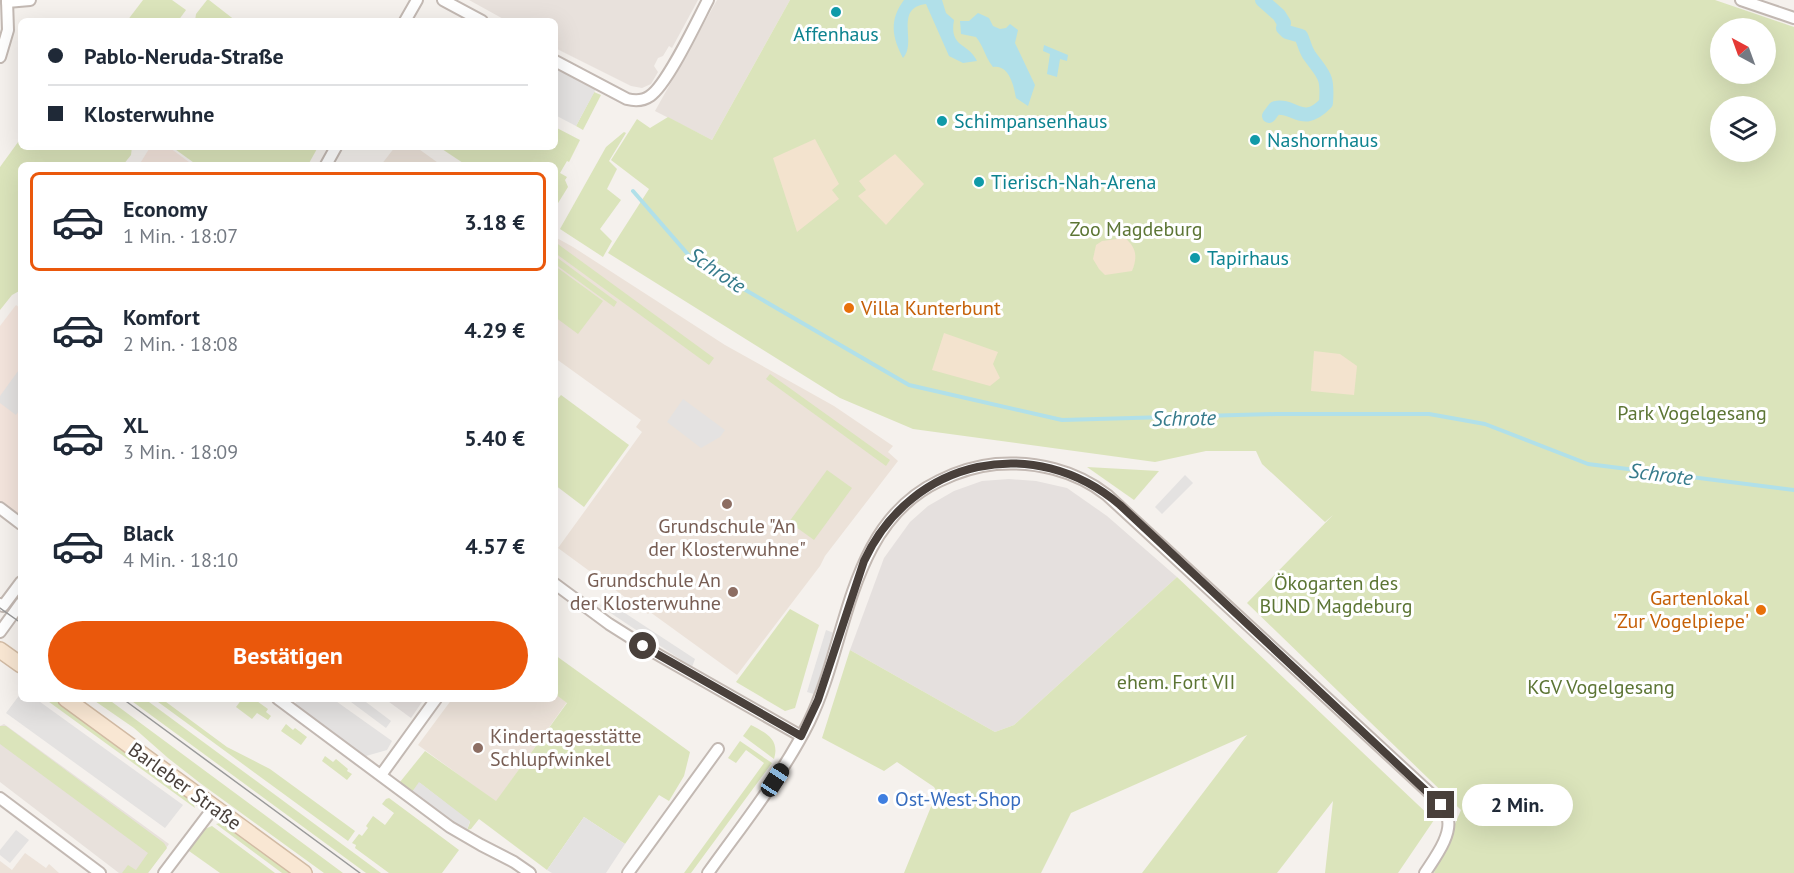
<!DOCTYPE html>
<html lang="de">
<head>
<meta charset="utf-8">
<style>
	:root { --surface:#fff; --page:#f2f2f3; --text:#1f2937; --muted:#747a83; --line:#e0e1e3; --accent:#ea580c }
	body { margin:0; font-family:"PT Sans",sans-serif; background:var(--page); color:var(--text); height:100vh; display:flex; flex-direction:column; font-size:22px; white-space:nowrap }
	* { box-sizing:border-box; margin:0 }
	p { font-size:20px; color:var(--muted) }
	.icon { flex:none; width:33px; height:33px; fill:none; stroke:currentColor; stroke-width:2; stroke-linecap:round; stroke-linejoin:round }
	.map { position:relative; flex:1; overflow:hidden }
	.details { position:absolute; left:18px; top:162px; width:540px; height:540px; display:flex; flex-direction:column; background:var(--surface); border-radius:9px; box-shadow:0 6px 24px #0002 }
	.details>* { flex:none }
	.banner { position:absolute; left:18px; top:18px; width:540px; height:132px; border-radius:9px; box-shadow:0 6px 24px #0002; display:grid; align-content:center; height:132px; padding:0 30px; background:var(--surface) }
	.needle { width:39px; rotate:319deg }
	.buttons { position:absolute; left:1710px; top:18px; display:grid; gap:12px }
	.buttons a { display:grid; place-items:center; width:66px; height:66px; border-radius:50%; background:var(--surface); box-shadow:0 6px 24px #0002; font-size:30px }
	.end { position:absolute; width:27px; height:27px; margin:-14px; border:8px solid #49403b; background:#fff; box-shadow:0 0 0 3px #fff }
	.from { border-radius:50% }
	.bubble { position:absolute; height:42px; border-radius:21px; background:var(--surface); box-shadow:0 6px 24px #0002; font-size:20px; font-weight:700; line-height:42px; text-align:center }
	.car { position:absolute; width:18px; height:36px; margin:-18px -9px; border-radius:8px; box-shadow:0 0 4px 2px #0007; background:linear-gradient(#222 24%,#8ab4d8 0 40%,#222 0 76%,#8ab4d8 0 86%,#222 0) }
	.banner b { display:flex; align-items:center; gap:21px; height:57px; font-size:22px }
	.banner b+b { border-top:2px solid var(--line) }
	.banner i { width:15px; height:15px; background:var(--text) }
	ul { padding:10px 0 0; list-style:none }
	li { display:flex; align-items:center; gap:18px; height:99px; margin:0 12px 9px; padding:0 18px; border:3px solid transparent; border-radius:9px }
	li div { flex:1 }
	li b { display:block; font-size:22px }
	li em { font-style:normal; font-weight:700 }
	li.current { border-color:var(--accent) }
	li>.icon { width:54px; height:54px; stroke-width:1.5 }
	.action { display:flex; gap:12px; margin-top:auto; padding:12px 30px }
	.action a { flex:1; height:69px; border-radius:36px; background:var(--accent); color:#fff; font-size:24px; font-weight:700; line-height:69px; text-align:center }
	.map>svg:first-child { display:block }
</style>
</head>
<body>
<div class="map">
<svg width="1794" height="873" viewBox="0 0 1794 873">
	<rect width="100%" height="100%" fill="#f5f1ed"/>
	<g fill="#e8e1dc">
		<polygon points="469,0 698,0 672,48 669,46 663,56 658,58 654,66 658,72 651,84 642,88 631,86 555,48 555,21 507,21"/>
		<polygon points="717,0 790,0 712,140 655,111"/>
		<polygon points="4,724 169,844 148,873 119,873 0,782 0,726"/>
	</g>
	<g fill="#f3e4dc">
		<polygon points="170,148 193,165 139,165 149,149"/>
		<polygon points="16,305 21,309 21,522 0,506 0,326"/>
	</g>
	<g fill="#e5e0de">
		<polygon points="1009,479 1036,481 1067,488 1107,516 1177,577 1014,725 995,732 850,650 884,558 910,522 928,506 954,491 982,481"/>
		<polygon points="385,699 424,699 411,718"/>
	</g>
	<g fill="#ece2d9">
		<polygon points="395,147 416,147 441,165 381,165"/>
		<polygon points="555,237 573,247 725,345 834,406 893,446 888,452 898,461 825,556 820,566 737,675 650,612 648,614 558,548 642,432 636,427 641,420 555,358"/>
		<polygon points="555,694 567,702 496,802 418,745 452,699 555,699"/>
		<polygon points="25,853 46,868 49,864 59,873 0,873 0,861 12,870"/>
	</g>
	<g fill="#dbe4bb" fill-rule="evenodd">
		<polygon points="143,0 172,0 186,10 178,21 127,21"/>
		<polygon points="207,0 209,0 236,21 195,21 196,14"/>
		<path d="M790,0H1715L1794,27V873H1434L1461,810L1247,603L1333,515L1325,522L1262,464L1256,451H1206L1155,462L913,429L840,398L608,253L649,189L611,160L637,119L650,128L668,117L712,140ZM1720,28H1766V74H1720ZM1720,106H1766V152H1720Z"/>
		<polygon points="594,92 601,95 583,130 576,126"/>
		<polygon points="555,127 580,140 569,162 567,161 560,173 567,177 565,180 568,187 555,208 555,165 466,165 439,147 555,147"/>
		<polygon points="624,132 626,133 609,161 617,169 607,189 621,200 600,229 612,241 603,257 560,229 606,147"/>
		<polygon points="21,138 21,147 132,147 131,155 123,165 21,165 21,290 12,295 0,310 0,167"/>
		<polygon points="172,147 318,147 308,165 197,165"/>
		<polygon points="555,242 714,358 709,365 555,253"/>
		<polygon points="555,256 617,302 614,307 555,264"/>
		<polygon points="555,266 603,301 578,334 555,317"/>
		<polygon points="770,374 890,460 886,466 766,379"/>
		<polygon points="561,395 629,445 584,507 555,485 555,402"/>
		<polygon points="1087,467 1159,471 1134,500"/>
		<polygon points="827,470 852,488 814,540 789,522"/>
		<polygon points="1177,577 1434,820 1398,873 1325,873 1333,801 1277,873 1142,873 1247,735 1071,813 1041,873 904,873 937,792 934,787 897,762 884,771 822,738 850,650 995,732 1014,725"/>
		<polygon points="790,609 819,625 795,708 785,711 736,682"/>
		<polygon points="555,655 690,752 684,776 669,801 659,795 625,844 584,817 547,870 479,819 471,829 467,830 470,822 420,783 412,792 400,782 425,751 496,801 567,703 555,694"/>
		<polygon points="45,699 54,699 192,799 195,808"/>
		<polygon points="92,699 108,699 343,873 324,873 200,783 168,758 134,728"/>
		<polygon points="129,699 145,699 381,873 366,873"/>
		<polygon points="154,699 162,699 227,747 270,769 355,831 348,841"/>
		<polygon points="242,699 254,699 268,709 266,712 271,716 268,720 257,713 252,719 236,707"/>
		<polygon points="286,724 293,730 295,728 307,737 301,745 281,731"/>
		<path d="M751,725C766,733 780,739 774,759L743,736Z"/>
		<polygon points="0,726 6,726 164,843 167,848 148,873 122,873 128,865 136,870 148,853 0,744"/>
		<polygon points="740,741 772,763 691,873 684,873 764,763 746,750 736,763 728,758"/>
		<polygon points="325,756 333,762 336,759 348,769 347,771 352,774 347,780 322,761"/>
		<polygon points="389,798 459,850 442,873 389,873 355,848 356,845 352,843 359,834 362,836 368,828 366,826 373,816 385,825 394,813 382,804 386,799"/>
		<polygon points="220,823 224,824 291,873 282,873 216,824"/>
		<polygon points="212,826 275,873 220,873 189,851 202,830"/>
	</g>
	<g fill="#f3e3ce">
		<polygon points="815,139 839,184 832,190 839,199 797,232 773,158"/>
		<polygon points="895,154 924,184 886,225 858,196 866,190 859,181"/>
		<path d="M1125,238C1136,247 1138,257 1132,271L1105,275L1099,269L1093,259L1096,245L1102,241Z"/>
		<polygon points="944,333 998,352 993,364 1000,378 990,386 932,370"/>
		<polygon points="1314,351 1340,354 1357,366 1354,395 1311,391"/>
	</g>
	<g fill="#e4e2e1">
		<polygon points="555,67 596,89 576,126 555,115"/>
		<polygon points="21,367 21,408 16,415 0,403 0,396"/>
		<polygon points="683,399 725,430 720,437 701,448 667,422"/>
		<polygon points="1185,475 1193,483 1162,514 1155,507"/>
		<polygon points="605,600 695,659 692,667 600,606"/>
		<polygon points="826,630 834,633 814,694 807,692"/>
		<polygon points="21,693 21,699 36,699 183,805 165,828 6,713"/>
		<polygon points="299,699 333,699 392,741 387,750 366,756 293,706"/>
		<polygon points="347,699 362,699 391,721 386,728"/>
		<polygon points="419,782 470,821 467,830 438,812 412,792"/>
		<polygon points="584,817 625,844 606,873 552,873 547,870"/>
		<polygon points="16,830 29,840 10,863 0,855 0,850"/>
	</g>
	<g fill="#b1e0e9">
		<path d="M904,0H942L946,13L954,20C949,48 968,42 977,61L963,63L949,56L926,4C893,8 918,43 903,58C892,37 889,20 904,0Z"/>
		<path d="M978,13L989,18L993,26L1000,29L1006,28L1010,24L1018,30L1015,43L1035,85L1028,106L1016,98C1014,86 1009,64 993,67C985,57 984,47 976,37L961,34L960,21H969Z"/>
		<polygon points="1044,45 1068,55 1067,61 1060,59 1057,77 1047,74 1050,54 1043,51"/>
	</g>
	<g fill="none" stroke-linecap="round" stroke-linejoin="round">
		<polyline stroke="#b1e0e9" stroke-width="4" points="633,191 692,259 909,385 1062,420 1276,414 1429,414 1485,424 1588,464 1794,490"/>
		<path stroke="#b1e0e9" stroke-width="14" d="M1262,0L1279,15L1284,23L1283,28L1287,32L1301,36C1304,42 1305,49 1309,55C1324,76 1328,75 1326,103C1302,128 1295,104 1275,108L1269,116"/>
		<g stroke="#c3b9b3" stroke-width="14">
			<g id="street">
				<polyline points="443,0 482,21"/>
				<polyline points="1741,0 1794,18"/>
				<polyline points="7,2 30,0"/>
				<polyline points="405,21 417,0"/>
				<polyline points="0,57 8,30 7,0"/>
				<path d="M555,61L627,99C635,101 643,101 650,96C667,85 697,21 708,0"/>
				<polyline points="326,165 336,147"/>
				<polyline points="0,508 21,524"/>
				<polyline points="555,584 609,624 655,653 801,736"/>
				<polyline points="0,604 3,606 21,582"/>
				<polyline points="0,632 21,603"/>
				<polyline points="278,699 450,827 481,845 514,862 530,873"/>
				<polyline points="381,775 436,699"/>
				<polyline points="0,798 100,873"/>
				<polyline points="164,873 214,807"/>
				<polyline points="628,873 718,749"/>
				<path d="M708,873C743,824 782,776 809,722C849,640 847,525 939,481C957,472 976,466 996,464C1035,461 1075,470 1107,495L1433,796C1438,802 1445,808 1447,816C1454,833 1434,859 1425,873"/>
			</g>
		</g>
		<g stroke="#d2bba4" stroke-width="18">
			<g id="secondary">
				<polyline points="0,650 21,665"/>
				<polyline points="66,699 304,873"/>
			</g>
		</g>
		<use href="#street" stroke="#fff" stroke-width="10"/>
		<use href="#secondary" stroke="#f9e7d3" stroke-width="15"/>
		<g stroke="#9a9a9a" stroke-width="1.5">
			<polyline points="0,608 21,623"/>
			<polyline points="123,699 360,873"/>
		</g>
	</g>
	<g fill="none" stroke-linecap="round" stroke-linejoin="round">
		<path stroke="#49403b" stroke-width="8" d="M643,646L801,736L818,700L864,561C912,458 1034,432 1120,505L1441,805"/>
	</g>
	<g fill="#0f9aa8" stroke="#fff" stroke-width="2">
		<circle cx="836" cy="12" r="6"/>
		<circle cx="942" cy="121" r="6"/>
		<circle cx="1255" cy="140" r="6"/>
		<circle cx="979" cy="182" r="6"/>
		<circle cx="1195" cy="258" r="6"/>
	</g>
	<g fill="#e8710a" stroke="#fff" stroke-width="2">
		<circle cx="849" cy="308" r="6"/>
		<circle cx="1761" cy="610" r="6"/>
	</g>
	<g fill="#8d6e63" stroke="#fff" stroke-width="2">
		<circle cx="727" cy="504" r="6"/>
		<circle cx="733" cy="592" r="6"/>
		<circle cx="478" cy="748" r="6"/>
	</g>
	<circle fill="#3f7fe0" stroke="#fff" stroke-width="2" cx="883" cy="799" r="6"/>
	<g text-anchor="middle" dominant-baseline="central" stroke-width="6" stroke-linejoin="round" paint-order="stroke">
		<g font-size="20" fill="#0d838f" stroke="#fff" text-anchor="start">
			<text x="836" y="34" text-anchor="middle">Affenhaus</text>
			<text x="954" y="121">Schimpansenhaus</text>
			<text x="1267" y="140">Nashornhaus</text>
			<text x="991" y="182">Tierisch-Nah-Arena</text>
			<text x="1207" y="258">Tapirhaus</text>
		</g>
		<g font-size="20" fill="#5c7534" stroke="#fff">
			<text x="1136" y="229">Zoo Magdeburg</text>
			<text x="1692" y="413">Park Vogelgesang</text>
			<text x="1336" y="583">Ökogarten des<tspan x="1336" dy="23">BUND Magdeburg</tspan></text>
			<text x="1176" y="682">ehem. Fort VII</text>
			<text x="1601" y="687">KGV Vogelgesang</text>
		</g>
		<g font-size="20" fill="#c56008" stroke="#fff" text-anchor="start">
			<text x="861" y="308">Villa Kunterbunt</text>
			<text x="1749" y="598" text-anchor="end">Gartenlokal<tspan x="1749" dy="23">'Zur Vogelpiepe'</tspan></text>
		</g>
		<g font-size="20" fill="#785e54" stroke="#fff">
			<text x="727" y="526">Grundschule "An<tspan x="727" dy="23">der Klosterwuhne"</tspan></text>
			<text x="721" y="580" text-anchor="end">Grundschule An<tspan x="721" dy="23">der Klosterwuhne</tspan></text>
			<text x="490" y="736" text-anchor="start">Kindertagesstätte<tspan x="490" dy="23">Schlupfwinkel</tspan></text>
		</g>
		<g font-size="20" fill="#49403b" stroke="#fff">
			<text transform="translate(185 786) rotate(36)">Barleber Straße</text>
		</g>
		<g font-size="20" fill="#366cbe" stroke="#fff" text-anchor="start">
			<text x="895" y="799">Ost-West-Shop</text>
		</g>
		<g font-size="21" font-style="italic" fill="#367b8b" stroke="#fff">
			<text transform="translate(717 270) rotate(34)">Schrote</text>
			<text transform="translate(1184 418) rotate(-1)">Schrote</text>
			<text transform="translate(1661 474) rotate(7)">Schrote</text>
		</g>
	</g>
</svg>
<div class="buttons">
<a><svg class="needle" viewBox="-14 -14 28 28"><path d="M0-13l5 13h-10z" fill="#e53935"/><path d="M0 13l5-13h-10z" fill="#747a83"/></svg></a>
<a><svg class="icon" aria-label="layers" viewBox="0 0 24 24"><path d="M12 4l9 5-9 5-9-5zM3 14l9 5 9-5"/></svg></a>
</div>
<i class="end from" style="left:643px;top:646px"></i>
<i class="end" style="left:1441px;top:805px"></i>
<div class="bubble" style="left:1462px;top:784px;width:111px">2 Min.</div>
<i class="car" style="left:775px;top:780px;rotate:33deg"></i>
<div class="banner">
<b><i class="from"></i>Pablo-Neruda-Straße</b>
<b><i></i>Klosterwuhne</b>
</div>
<section class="details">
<ul>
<li class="current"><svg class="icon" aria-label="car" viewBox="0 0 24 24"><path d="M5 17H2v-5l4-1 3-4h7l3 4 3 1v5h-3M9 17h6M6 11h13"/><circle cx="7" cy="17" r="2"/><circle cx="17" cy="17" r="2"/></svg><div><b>Economy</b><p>1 Min. · 18:07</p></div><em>3.18 €</em></li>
<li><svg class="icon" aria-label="car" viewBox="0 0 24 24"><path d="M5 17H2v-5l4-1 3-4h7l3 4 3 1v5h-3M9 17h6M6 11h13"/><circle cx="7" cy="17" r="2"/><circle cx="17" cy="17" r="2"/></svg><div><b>Komfort</b><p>2 Min. · 18:08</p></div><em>4.29 €</em></li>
<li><svg class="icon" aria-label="car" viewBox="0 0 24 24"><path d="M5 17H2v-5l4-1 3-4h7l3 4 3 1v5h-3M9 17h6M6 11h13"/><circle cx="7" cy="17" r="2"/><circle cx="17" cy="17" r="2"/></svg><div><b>XL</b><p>3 Min. · 18:09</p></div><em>5.40 €</em></li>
<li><svg class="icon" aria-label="car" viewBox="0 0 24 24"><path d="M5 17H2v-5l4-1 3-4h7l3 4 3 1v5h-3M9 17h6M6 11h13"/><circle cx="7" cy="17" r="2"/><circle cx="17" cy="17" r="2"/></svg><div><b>Black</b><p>4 Min. · 18:10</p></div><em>4.57 €</em></li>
</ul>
<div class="action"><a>Bestätigen</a></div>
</section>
</div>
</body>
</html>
